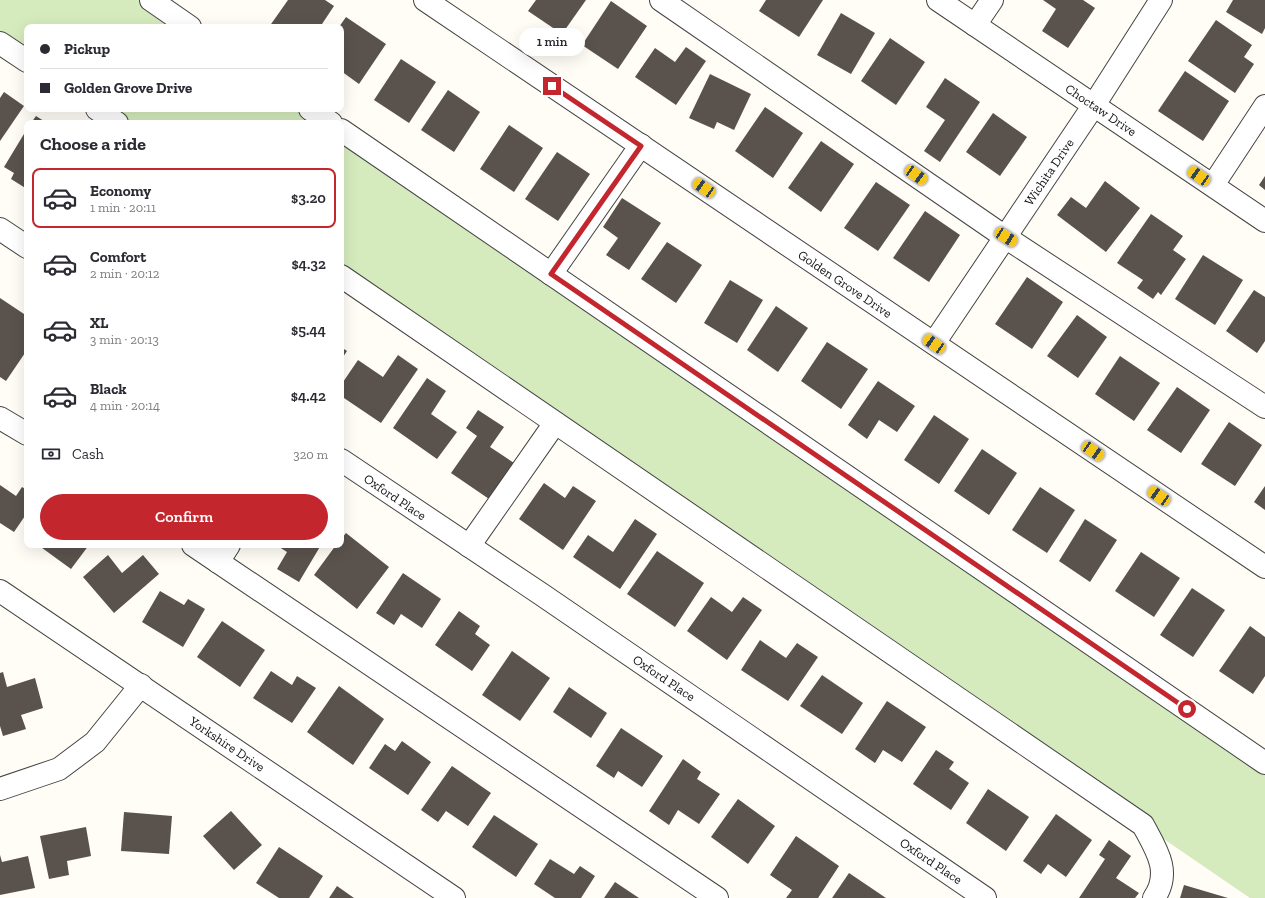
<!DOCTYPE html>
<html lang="en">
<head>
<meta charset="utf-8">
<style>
	:root { --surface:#fff; --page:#f7f7f7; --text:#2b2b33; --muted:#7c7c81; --line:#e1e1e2; --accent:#c4262e }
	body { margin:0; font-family:"Zilla Slab",serif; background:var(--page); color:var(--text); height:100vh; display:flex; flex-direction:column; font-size:15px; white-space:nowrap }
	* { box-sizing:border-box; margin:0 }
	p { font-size:13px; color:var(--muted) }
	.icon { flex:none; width:22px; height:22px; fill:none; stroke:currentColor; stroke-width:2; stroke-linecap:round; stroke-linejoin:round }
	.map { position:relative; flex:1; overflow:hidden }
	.drawer { position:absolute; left:24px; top:120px; width:320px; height:428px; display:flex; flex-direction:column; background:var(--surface); border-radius:8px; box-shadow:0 4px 16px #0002 }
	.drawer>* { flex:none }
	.banner { position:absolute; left:24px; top:24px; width:320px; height:88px; border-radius:8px; box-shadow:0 4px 16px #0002; display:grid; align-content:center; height:88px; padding:0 16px; background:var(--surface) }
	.end { position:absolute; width:18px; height:18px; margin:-9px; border:5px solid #c4262e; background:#fff; box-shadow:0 0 0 2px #fff }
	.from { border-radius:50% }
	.bubble { position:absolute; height:28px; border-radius:14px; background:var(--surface); box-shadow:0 4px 16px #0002; font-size:13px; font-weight:600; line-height:28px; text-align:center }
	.car { position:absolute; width:12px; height:24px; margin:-12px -6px; border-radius:5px; box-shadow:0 0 3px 1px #0007; background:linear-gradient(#f5c518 24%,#345 0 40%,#f5c518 0 76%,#345 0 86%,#f5c518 0) }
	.banner b { display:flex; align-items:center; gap:14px; height:38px; font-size:15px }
	.banner b+b { border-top:1px solid var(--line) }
	.banner i { width:10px; height:10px; background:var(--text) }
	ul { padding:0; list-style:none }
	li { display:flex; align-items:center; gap:12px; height:60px; margin:0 8px 6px; padding:0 8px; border:2px solid transparent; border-radius:8px }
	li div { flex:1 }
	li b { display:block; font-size:15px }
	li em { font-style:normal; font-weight:600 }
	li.current { border-color:var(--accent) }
	li>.icon { width:36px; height:36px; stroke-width:1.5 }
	h2 { padding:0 16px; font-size:18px; line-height:48px }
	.pay { display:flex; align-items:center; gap:10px; height:44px; padding:0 16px; font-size:15px }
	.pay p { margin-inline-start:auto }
	.button { display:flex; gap:8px; margin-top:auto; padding:8px 16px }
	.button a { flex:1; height:46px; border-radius:24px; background:var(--accent); color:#fff; font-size:16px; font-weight:600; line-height:46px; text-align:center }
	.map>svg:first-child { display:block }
</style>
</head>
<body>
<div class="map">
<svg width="1265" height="898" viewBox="0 0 1265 898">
	<rect width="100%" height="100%" fill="#fffdf5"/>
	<g fill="#d5ebbd">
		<polygon points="0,0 151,0 190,27 27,27 27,61 0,43"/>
		<polygon points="97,109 310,109 331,123 117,123"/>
		<polygon points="341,130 1265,763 1265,898 1250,898 341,276"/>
	</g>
	<g fill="#5a524d">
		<polygon points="288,0 325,0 334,6 320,27 269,27"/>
		<polygon points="536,0 586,0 562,34 528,11"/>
		<polygon points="766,0 823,0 799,37 759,11"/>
		<polygon points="1043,0 1083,0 1095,8 1068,48 1042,31 1056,9"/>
		<polygon points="1233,0 1265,0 1265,28 1262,34 1226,12"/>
		<polygon points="611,1 647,26 618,69 582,45"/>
		<polygon points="841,13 875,33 851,74 817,55"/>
		<polygon points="346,17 386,44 359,84 341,71 341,27 339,27"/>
		<polygon points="1216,20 1252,45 1244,57 1254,64 1235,93 1188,61"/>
		<polygon points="890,38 925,62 896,105 861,81"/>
		<polygon points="686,47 706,61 676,105 635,77 655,48 675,62"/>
		<polygon points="401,59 436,82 409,123 374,100"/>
		<polygon points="1185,71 1229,101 1203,141 1158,111"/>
		<polygon points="710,74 751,94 734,130 717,122 714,129 689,118"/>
		<polygon points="945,78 980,102 940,162 924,151 945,120 926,107"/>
		<polygon points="448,90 480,112 454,152 421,130"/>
		<polygon points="4,92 24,106 0,141 0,98"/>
		<polygon points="765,107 803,133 773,178 735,151"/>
		<polygon points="993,113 1027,137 1000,176 966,152"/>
		<polygon points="36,116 47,123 31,123"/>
		<polygon points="509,125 543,148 514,192 480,169"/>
		<polygon points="27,129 27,189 11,179 14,173 4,167"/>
		<polygon points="821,141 854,164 821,212 788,188"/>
		<polygon points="557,152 590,174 558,221 525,199"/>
		<polygon points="1265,176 1265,190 1259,185"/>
		<polygon points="1105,181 1140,208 1106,252 1057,215 1071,197 1086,208"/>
		<polygon points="876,182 910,205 878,251 844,228"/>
		<polygon points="622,198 661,223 629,270 606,255 618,238 603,227"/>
		<polygon points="925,211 960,235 929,282 893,258"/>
		<polygon points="1151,214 1183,236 1173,250 1186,259 1161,295 1158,292 1153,299 1137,288 1143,280 1117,263"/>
		<polygon points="667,242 702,265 676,303 641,279"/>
		<polygon points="1203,255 1243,280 1215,325 1175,299"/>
		<polygon points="1027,277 1063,302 1032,349 995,324"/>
		<polygon points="730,280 763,300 737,343 704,323"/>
		<polygon points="1254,290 1265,297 1265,341 1257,353 1226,331"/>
		<polygon points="0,298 27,316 27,350 6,381 0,377"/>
		<polygon points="776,306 808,328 778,372 747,350"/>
		<polygon points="1077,315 1107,337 1078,378 1047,356"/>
		<polygon points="827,342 868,369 841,409 801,381"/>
		<polygon points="341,347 347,351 341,360"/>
		<polygon points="398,355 418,369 381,423 341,396 341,385 358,360 383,377"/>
		<polygon points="1120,356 1160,383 1134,421 1095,394"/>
		<polygon points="427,378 446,391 431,414 457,432 437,459 393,428"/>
		<polygon points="878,381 915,406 897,432 879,420 867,439 848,425"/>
		<polygon points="1177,387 1210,410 1181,453 1147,430"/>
		<polygon points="478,410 504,427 490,447 517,465 492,501 451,473 477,436 466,428"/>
		<polygon points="934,415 969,439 939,484 904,460"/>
		<polygon points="1229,422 1262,445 1235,486 1201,464"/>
		<polygon points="982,449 1017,473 989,515 954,491"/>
		<polygon points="544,483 565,498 573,486 596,501 563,550 519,519"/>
		<polygon points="0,485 16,496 22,487 27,490 27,513 14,532 0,523"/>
		<polygon points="1265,486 1265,510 1254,502"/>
		<polygon points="1040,487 1075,510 1047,553 1012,530"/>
		<polygon points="635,519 657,534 620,589 573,557 588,535 613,552"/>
		<polygon points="1085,519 1117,540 1090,582 1059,561"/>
		<polygon points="346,533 389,567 357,609 314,575 336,545 341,545 341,539"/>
		<polygon points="38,545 89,545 71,569"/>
		<polygon points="276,545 321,545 299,582 277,569 287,552"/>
		<polygon points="657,551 704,583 675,627 627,594"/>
		<polygon points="1141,552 1180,578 1154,617 1115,591"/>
		<polygon points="108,555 122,573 143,555 159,574 114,613 83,577"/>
		<polygon points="403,573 441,599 422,628 401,614 394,625 376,613"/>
		<polygon points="1192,588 1225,610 1193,657 1160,635"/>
		<polygon points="160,591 184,605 188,599 205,609 183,647 142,622"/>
		<polygon points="711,597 732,612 743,597 762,610 727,660 687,631"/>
		<polygon points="459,611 480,626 475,634 490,645 472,671 435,645"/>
		<polygon points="222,621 265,650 240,687 197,657"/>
		<polygon points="1250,626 1265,637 1265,676 1253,694 1219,671"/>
		<polygon points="760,640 786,658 797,643 818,657 788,701 741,670"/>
		<polygon points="512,651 550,678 520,721 482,695"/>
		<polygon points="271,671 292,685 297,676 316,688 292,723 253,698"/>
		<polygon points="3,672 7,687 35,678 43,708 21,715 26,729 3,736 0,726 0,673"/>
		<polygon points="822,675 863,703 842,734 800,706"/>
		<polygon points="339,686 384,719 353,765 307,732"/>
		<polygon points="569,687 607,713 591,738 553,712"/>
		<polygon points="887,701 926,727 902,762 883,750 875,763 855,749"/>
		<polygon points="621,728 663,756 642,787 618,771 614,778 596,766"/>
		<polygon points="402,741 431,762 408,795 369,768 385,744 395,751"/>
		<polygon points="936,750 954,762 949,769 969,783 951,810 913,784"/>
		<polygon points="683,759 701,772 697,779 720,794 699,824 678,810 669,825 649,811"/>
		<polygon points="452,766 491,793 468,826 446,811 438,822 421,810"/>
		<polygon points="988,789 1029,817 1006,851 966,823"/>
		<polygon points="738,799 775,826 748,864 711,837"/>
		<polygon points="231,811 262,845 234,870 203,836"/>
		<polygon points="124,812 172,816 169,854 121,851"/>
		<polygon points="1056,814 1092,840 1066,877 1048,864 1041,874 1023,861"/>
		<polygon points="494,815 538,844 516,877 472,847"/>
		<polygon points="86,827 91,856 67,861 69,875 49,879 40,836"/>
		<polygon points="796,836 839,866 818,898 786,898 792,890 770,875"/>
		<polygon points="1109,840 1131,856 1116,878 1139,893 1135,898 1079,898 1105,859 1099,855"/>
		<polygon points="279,847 323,876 309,898 279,898 256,883"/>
		<polygon points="0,855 2,862 28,856 35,888 0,895"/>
		<polygon points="550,859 574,874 580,866 595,876 581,898 555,898 534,884"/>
		<polygon points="849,873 886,898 832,898"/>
		<polygon points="615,882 639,898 604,898"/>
		<polygon points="1184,885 1228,898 1180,898"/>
		<polygon points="337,886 354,898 329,898"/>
	</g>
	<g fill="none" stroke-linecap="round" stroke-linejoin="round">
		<g stroke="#444" stroke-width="24">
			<g id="minor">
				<polyline points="151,0 190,27"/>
				<polyline points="425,0 1265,567"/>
				<polyline points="661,0 1005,237 1265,407"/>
				<polyline points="938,0 1265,221"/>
				<polyline points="975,25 992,0"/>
				<polyline points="0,43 27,61"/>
				<polyline points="97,109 117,123"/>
				<polyline points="310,109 331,123"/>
				<polyline points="341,130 1265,763"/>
				<polyline points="1213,185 1265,106"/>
				<polyline points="0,229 27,247"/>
				<polyline points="551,274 641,145"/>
				<path d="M341,276L1143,825C1156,849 1172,872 1154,898"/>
				<polyline points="934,343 1094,105 1161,0"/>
				<polyline points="0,418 27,434"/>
				<polyline points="341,460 541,594 985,898"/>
				<polyline points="193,545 717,898"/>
				<polyline points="469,546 555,423"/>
				<polyline points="218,562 229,545"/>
				<polyline points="0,591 454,898"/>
				<polyline points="0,789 59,769 95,742 141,685"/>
			</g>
		</g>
		<use href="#minor" stroke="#fff" stroke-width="22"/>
	</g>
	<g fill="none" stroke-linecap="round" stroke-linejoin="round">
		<polyline stroke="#c4262e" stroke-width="5" points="552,86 641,146 551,274 1187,709"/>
	</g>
	<g text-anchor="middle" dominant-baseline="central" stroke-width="4" stroke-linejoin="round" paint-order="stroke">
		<g font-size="13" fill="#111" stroke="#fff">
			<text transform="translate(1101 110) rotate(34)">Choctaw Drive</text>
			<text transform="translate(1049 172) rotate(-56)">Wichita Drive</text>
			<text transform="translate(845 284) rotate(34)">Golden Grove Drive</text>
			<text transform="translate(395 497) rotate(34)">Oxford Place</text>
			<text transform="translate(664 678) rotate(34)">Oxford Place</text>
			<text transform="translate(227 744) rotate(34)">Yorkshire Drive</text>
			<text transform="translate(931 861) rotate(34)">Oxford Place</text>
		</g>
	</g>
</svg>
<i class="end from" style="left:1187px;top:709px"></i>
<i class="end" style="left:552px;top:86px"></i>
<div class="bubble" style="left:519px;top:28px;width:66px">1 min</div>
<i class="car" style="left:916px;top:175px;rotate:125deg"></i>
<i class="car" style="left:1199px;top:176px;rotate:304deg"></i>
<i class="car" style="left:704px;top:188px;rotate:304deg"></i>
<i class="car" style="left:1006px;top:237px;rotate:123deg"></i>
<i class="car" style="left:934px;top:344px;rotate:304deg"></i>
<i class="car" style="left:1093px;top:451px;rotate:124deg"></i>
<i class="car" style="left:1159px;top:496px;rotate:304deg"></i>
<div class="banner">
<b><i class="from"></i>Pickup</b>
<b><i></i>Golden Grove Drive</b>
</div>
<section class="drawer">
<h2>Choose a ride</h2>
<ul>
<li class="current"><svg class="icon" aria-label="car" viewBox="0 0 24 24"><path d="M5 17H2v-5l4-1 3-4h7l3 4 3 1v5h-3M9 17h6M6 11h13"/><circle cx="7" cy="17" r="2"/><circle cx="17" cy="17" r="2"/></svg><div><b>Economy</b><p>1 min · 20:11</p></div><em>$3.20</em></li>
<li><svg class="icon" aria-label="car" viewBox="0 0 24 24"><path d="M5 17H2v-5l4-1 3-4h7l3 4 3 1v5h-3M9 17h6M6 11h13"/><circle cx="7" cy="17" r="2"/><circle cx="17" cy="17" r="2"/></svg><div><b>Comfort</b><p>2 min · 20:12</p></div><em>$4.32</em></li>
<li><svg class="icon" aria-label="car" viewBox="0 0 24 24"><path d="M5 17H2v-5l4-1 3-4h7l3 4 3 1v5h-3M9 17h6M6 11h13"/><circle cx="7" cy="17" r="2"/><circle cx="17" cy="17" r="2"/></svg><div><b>XL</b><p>3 min · 20:13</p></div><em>$5.44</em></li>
<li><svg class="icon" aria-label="car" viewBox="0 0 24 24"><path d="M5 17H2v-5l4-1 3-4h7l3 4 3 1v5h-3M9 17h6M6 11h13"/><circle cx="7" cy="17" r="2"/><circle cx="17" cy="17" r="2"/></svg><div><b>Black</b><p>4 min · 20:14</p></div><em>$4.42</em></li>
</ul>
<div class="pay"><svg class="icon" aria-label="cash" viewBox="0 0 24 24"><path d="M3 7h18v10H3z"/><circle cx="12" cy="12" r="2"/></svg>Cash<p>320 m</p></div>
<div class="button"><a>Confirm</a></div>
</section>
</div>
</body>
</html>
